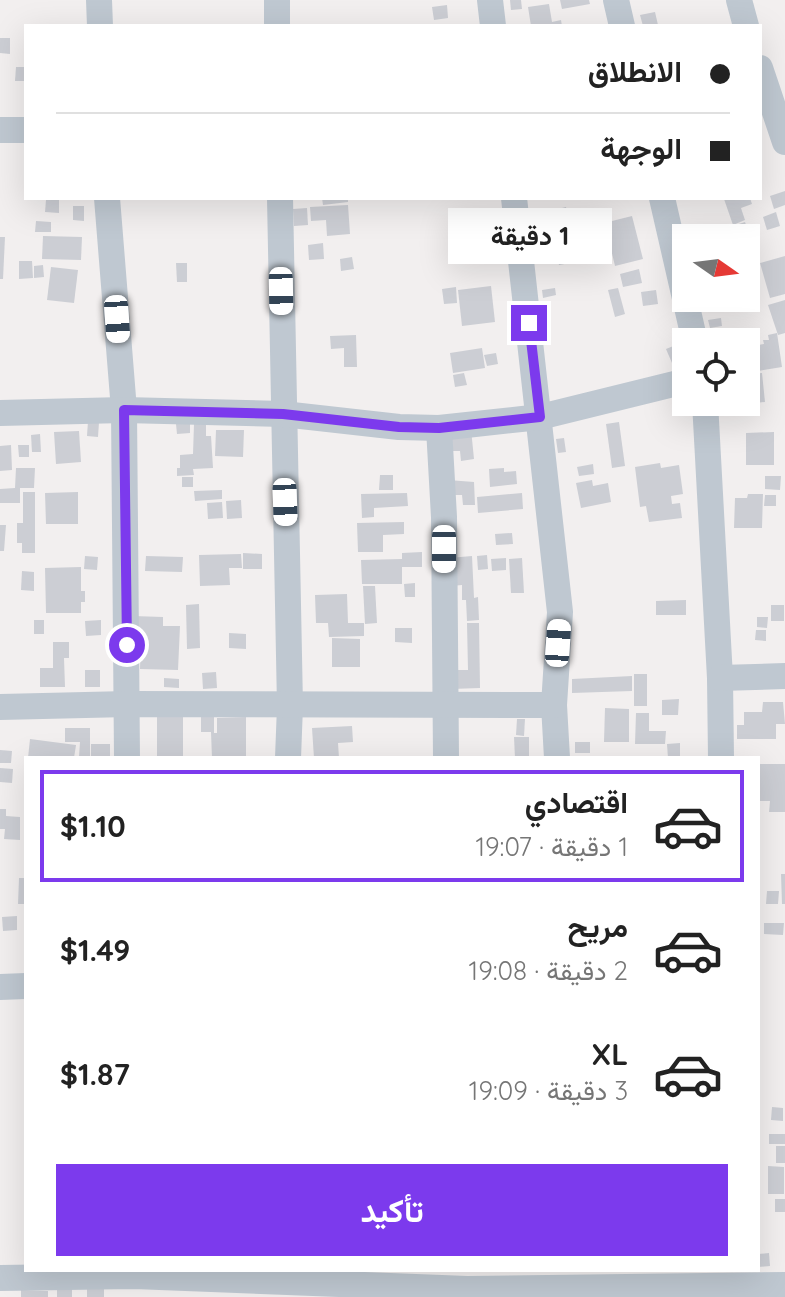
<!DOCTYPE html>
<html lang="ar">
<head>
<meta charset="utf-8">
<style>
	:root { --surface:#fff; --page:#f2f2f2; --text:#222; --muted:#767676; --line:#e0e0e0; --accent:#7c3aed }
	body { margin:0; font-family:Quicksand,Vazirmatn,sans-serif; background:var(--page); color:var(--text); direction:rtl; height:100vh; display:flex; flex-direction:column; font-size:30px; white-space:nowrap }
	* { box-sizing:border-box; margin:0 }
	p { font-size:26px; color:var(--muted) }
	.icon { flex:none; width:44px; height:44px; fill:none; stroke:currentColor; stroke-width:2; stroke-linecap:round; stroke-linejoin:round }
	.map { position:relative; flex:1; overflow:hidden; direction:ltr }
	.side { position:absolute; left:24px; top:756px; width:736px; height:516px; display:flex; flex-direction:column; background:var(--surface); border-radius:0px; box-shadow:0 8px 32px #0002; direction:rtl }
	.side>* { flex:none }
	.top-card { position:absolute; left:24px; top:24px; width:738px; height:176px; border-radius:0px; box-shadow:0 8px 32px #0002; direction:rtl; display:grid; align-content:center; height:176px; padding:0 32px; background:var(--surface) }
	.needle { width:52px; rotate:104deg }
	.tools { position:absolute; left:672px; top:224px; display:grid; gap:16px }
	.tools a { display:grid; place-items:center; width:88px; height:88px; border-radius:0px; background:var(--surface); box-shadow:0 8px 32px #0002; font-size:40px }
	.end { position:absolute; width:36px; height:36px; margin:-18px; border:10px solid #7c3aed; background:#fff; box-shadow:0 0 0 4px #fff }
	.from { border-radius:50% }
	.bubble { position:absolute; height:56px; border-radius:0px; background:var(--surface); box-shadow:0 8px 32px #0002; font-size:26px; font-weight:700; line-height:56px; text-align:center; direction:rtl }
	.car { position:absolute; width:24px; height:48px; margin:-24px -12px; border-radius:10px; box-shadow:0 0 6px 2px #0007; background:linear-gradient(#fff 24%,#345 0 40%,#fff 0 76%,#345 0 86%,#fff 0) }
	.top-card b { display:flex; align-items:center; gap:28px; height:76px; font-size:30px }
	.top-card b+b { border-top:2px solid var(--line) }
	.top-card i { width:20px; height:20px; background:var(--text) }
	ul { padding:14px 0 0; list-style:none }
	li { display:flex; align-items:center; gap:24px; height:112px; margin:0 16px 12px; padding:0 16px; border:4px solid transparent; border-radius:0px }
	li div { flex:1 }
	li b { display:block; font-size:30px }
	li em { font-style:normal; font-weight:700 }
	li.active { border-color:var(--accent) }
	li>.icon { width:72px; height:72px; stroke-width:1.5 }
	.action { display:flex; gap:16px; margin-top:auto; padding:16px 32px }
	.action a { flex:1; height:92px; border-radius:0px; background:var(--accent); color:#fff; font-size:32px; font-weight:700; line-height:92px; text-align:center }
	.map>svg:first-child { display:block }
</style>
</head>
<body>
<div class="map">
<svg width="785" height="1297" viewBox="0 0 785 1297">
	<rect width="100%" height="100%" fill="#f2efef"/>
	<g fill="#ccced4">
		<polygon points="510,0 521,0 522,9 511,10"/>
		<polygon points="560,0 589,0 590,4 562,9"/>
		<polygon points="549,4 552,22 561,20 562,26 531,26 528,7"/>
		<polygon points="447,5 448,18 434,20 432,7"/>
		<polygon points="655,12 658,25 643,26 640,15"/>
		<polygon points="0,38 10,38 10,54 0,53"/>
		<polygon points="16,67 26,67 26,81 15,81"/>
		<polygon points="785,191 785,205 774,209 770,196"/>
		<polygon points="322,198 348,198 348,202 323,205"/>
		<polygon points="750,198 752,204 741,208 745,220 733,225 724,199"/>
		<polygon points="46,200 59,200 59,213 45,212"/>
		<polygon points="348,205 350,234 327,236 326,220 311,221 310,207"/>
		<polygon points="73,206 84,206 84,221 73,220"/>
		<polygon points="566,207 568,217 577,215 580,224 559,229 554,210"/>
		<polygon points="307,208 308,225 294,226 293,209"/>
		<polygon points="776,212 780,226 767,230 763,217"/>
		<polygon points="480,214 482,227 468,229 467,216"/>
		<polygon points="632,216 643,259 615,266 609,241 601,243 596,225"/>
		<polygon points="36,221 51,222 51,232 35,232"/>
		<polygon points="745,222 750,236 734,238 730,227"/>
		<polygon points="595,224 597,238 586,240 584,225"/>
		<polygon points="715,225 718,238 703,238 700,229"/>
		<polygon points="580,227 586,260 559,265 552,233"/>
		<polygon points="481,231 483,243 469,245 468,232"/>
		<polygon points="43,236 82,237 81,260 42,259"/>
		<polygon points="0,237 5,237 3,279 0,279"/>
		<polygon points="749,240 754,254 757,253 760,263 754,264 757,275 746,279 746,241"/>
		<polygon points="323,243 324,259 309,260 308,245"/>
		<polygon points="785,256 785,294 770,298 760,263"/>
		<polygon points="352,257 354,269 341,271 340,259"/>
		<polygon points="19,261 32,261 33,278 19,279"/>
		<polygon points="176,263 187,263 187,282 177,282"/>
		<polygon points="43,265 44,277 34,278 34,266"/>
		<polygon points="51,267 78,270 74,303 47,300"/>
		<polygon points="639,269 642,283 623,287 620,274"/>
		<polygon points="491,286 495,322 462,326 458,290"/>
		<polygon points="456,287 457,303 444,304 442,289"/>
		<polygon points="555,288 556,295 543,298 542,290"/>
		<polygon points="618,288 625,314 615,317 608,290"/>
		<polygon points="656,290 658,304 643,306 641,292"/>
		<polygon points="707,298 724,298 726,305 710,308"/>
		<polygon points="785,300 785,333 778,335 768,305"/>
		<polygon points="721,318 722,326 710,328 708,320"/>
		<polygon points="777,333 782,367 746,373 746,347 764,344 763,340 769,340 768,335"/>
		<polygon points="356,335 357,367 344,367 344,348 331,349 330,336"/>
		<polygon points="683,342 686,357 672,363 666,349"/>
		<polygon points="482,348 485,368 453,373 450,353"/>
		<polygon points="496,353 498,364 487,366 484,355"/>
		<polygon points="464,373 467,385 455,387 453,375"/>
		<polygon points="762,373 765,402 746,404 746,390 749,389 748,374"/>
		<polygon points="88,421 99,422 98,437 87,436"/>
		<polygon points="619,422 625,466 612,468 606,424"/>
		<polygon points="190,423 190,433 177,434 176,424"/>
		<polygon points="206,423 206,436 211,436 213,468 193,469 194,475 177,476 177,468 180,468 180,455 193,454 194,424"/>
		<polygon points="471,429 474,459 461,461 460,451 448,451 446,431"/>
		<polygon points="216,430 244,430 243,457 215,456"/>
		<polygon points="79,431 81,462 56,464 54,432"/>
		<polygon points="774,432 774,465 746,465 746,433"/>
		<polygon points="40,434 41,452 32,452 31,435"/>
		<polygon points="564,438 566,452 558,453 556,439"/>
		<polygon points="11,445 12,470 0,471 0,446"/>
		<polygon points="18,445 29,445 29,457 19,457"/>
		<polygon points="660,463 661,468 679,465 683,494 671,496 672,504 680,503 682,518 649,522 646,506 640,507 635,467"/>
		<polygon points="593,464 594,474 579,476 577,467"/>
		<polygon points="16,468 35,468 34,488 20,488 20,503 0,503 0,489 15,488"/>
		<polygon points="504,468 504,472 516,471 517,484 490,487 489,469"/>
		<polygon points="380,475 393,475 393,490 379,490"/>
		<polygon points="765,476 781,476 780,490 765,489"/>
		<rect x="182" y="477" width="11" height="10"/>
		<polygon points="448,480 474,482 475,505 463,505 462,495 448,495"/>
		<polygon points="592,480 593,486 608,483 611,502 581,508 576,483"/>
		<polygon points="222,490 222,499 195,501 194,491"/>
		<polygon points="23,492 35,492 35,553 22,553 22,543 17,543 17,523 23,523"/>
		<polygon points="78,492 78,524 46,524 45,493"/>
		<polygon points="407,493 408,506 374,508 374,517 362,518 361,494"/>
		<polygon points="522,493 523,509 478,513 477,497"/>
		<polygon points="748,494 763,494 762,528 734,528 735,498 747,498"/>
		<polygon points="765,495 776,495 776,506 764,506"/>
		<polygon points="241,500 242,518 227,519 226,501"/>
		<polygon points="222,502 223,518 208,519 207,503"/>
		<polygon points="404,522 404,534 383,535 383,552 358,552 357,523"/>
		<polygon points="0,525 6,525 4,551 0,551"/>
		<polygon points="512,533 513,544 496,545 495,534"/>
		<polygon points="422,552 422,567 402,567 402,584 362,584 361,560 402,559 402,553"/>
		<polygon points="243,553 262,554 262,569 243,569"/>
		<polygon points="241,554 242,568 229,568 230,585 200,586 199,555"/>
		<polygon points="487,555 488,569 478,570 477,556"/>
		<polygon points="85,556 98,557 97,570 84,569"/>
		<polygon points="146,556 183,557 182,572 145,571"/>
		<polygon points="472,556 474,598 478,597 479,620 467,621 466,600 462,600 462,585 451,586 449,558"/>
		<polygon points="506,558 506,570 492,571 491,559"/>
		<polygon points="522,558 524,593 511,593 509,559"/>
		<polygon points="81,567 81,591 85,591 85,602 81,602 81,613 46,613 45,568"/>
		<polygon points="22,571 34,572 34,591 21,590"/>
		<polygon points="415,583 415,597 405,597 404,584"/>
		<polygon points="363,586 375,586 377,623 365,624"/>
		<polygon points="347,594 348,623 364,623 364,636 329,637 328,623 316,623 315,595"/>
		<polygon points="686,600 686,615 656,615 656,601"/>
		<polygon points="199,604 200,648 187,649 186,605"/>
		<rect x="771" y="605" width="13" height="16"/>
		<polygon points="133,616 163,617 163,626 180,626 178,670 140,669 141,633 132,633"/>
		<polygon points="757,617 768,617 767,628 757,627"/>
		<rect x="34" y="620" width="10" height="14"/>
		<polygon points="101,620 101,635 86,636 85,621"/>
		<polygon points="467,623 479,623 480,688 451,689 450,670 468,670"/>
		<polygon points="395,628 412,628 412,643 395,642"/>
		<polygon points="756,630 766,630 766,641 755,640"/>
		<polygon points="229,633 246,634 246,649 229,648"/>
		<polygon points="332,638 360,639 360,667 332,667"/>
		<polygon points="53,642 69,642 69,658 64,658 65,687 40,687 40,668 53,668"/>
		<rect x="85" y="670" width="15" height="17"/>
		<polygon points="216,672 217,688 203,689 202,673"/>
		<rect x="634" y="674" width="13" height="32"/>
		<polygon points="632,676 632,691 572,693 572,679"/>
		<polygon points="164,678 179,679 179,688 164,687"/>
		<polygon points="679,699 678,715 662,715 662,700"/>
		<polygon points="763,702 783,702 785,724 776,724 776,739 737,739 737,725 744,725 744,712 762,712"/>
		<polygon points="605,708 629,709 629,742 604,742"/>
		<polygon points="636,713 649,713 649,731 666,731 665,744 635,744"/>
		<rect x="157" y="714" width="26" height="43"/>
		<polygon points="201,715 214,716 214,733 217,733 217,718 246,717 246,758 212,758 211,732 201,732"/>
		<polygon points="517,719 525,719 524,736 516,735"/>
		<polygon points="352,726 353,742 338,743 339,758 314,758 312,728"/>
		<polygon points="65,728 90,728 90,757 79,757 80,742 65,742"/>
		<polygon points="514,737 529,737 529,758 515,758"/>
		<polygon points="30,739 76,745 74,758 28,758"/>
		<rect x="575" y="742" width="15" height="11"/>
		<polygon points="680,743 680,757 668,758 667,744"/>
		<rect x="91" y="744" width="19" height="12"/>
		<polygon points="0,750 12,751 11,763 0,763"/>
		<polygon points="758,764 785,764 785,812 769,812 770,801 758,801"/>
		<polygon points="0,768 13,769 12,783 0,782"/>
		<polygon points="0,809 6,809 6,816 20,817 20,840 4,839 5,829 0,829"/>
		<polygon points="781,874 785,874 785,904 782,904"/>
		<polygon points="19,878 26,878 26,904 18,904"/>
		<polygon points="767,891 779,891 778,904 766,904"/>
		<polygon points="17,916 17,930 3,931 2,917"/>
		<polygon points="764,923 784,923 783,935 764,934"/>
		<polygon points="772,1107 783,1108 783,1121 771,1120"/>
		<rect x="769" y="1134" width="16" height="10"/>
		<rect x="776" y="1146" width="9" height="17"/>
		<polygon points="768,1166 784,1167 784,1194 768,1194"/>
		<rect x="775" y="1199" width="10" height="13"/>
		<polygon points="769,1253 770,1266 758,1267 758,1254"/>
		<rect x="57" y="1289" width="15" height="8"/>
		<rect x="87" y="1289" width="17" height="8"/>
		<polygon points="21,1290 48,1291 48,1297 21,1297"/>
	</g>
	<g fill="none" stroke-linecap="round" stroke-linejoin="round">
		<g stroke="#bfc8d1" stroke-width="26">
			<polyline points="99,0 100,26"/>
			<polyline points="277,0 277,26"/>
			<polyline points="490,0 493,26"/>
			<polyline points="616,0 622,26"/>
			<polyline points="739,0 746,26"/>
			<polyline points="760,68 785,142"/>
			<polyline points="0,130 26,130"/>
			<polyline points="107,198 124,410 127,758"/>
			<polyline points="280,198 290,706 288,758"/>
			<polyline points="514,198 560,612 554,705 557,758"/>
			<polyline points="662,198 695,342"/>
			<polyline points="705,402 720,678 721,758"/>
			<polyline points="0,413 124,410 283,414 399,427 439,428 540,417 686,381"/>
			<polyline points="439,428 444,517 446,758"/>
			<polyline points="720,678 785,676"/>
			<polyline points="0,707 128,704 554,705"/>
			<polyline points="0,987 26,986"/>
			<polyline points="0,1278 134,1276 467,1289 785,1285"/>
		</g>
	</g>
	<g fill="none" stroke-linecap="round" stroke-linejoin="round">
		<polyline stroke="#7c3aed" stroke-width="10" points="127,645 124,410 283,414 399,427 439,428 540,417 529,323"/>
	</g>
</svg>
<div class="tools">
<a><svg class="needle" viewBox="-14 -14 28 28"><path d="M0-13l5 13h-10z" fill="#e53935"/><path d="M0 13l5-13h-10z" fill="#767676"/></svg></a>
<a><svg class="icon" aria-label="locate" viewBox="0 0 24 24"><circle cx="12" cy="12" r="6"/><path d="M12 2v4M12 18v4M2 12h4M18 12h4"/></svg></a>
</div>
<i class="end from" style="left:127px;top:645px"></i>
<i class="end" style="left:529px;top:323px"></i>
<div class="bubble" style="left:448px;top:208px;width:164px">1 دقيقة</div>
<i class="car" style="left:281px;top:291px;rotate:179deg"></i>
<i class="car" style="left:117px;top:319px;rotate:176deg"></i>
<i class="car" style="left:285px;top:502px;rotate:178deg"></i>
<i class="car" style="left:444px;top:549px;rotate:180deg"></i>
<i class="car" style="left:558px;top:643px;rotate:4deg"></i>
<div class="top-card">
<b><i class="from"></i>الانطلاق</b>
<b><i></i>الوجهة</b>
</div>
<section class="side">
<ul>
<li class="active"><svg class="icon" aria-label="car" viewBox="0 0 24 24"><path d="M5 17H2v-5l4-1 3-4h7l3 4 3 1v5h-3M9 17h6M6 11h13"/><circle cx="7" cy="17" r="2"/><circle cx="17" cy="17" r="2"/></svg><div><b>اقتصادي</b><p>1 دقيقة · 19:07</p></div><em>$1.10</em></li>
<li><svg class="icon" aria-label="car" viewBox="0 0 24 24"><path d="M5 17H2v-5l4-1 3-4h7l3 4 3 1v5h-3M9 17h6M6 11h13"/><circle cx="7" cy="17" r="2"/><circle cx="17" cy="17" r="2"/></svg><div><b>مريح</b><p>2 دقيقة · 19:08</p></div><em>$1.49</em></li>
<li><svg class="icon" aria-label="car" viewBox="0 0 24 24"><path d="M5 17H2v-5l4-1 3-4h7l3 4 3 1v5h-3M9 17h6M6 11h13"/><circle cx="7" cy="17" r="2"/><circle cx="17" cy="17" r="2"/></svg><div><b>XL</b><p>3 دقيقة · 19:09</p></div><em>$1.87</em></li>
</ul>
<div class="action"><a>تأكيد</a></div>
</section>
</div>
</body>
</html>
